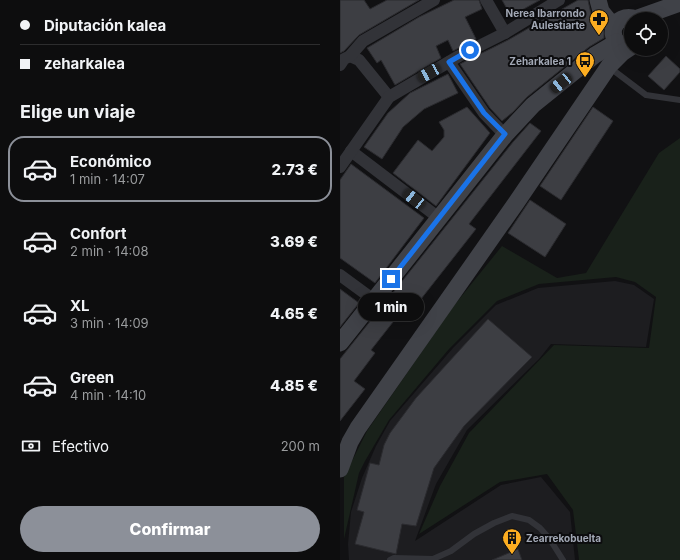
<!DOCTYPE html>
<html lang="es">
<head>
<meta charset="utf-8">
<style>
	:root { --surface:#0d0d0e; --page:#1b1b1c; --text:#f1f3f6; --muted:#9a9c9e; --line:#2d2d2e; --accent:#8c9099 }
	body { margin:0; font-family:Inter,sans-serif; background:var(--page); color:var(--text); height:100vh; display:flex; flex-direction:column; font-size:15px; white-space:nowrap }
	* { box-sizing:border-box; margin:0 }
	p { font-size:13px; color:var(--muted) }
	.icon { flex:none; width:22px; height:22px; fill:none; stroke:currentColor; stroke-width:2; stroke-linecap:round; stroke-linejoin:round }
	.map { position:relative; flex:1; overflow:hidden }
	.sheet { display:flex; flex-direction:column; background:var(--surface); width:340px }
	.sheet>* { flex:none }
	.hud { display:grid; align-content:center; height:88px; padding:0 20px; background:var(--surface) }
	.fabs { position:absolute; left:284px; top:12px; display:grid; gap:8px }
	.fabs a { display:grid; place-items:center; width:44px; height:44px; border-radius:50%; background:var(--surface); box-shadow:0 4px 16px #0002,0 0 0 1px var(--line); font-size:20px }
	.end { position:absolute; width:18px; height:18px; margin:-9px; border:5px solid #1a73e8; background:#fff; box-shadow:0 0 0 2px #fff }
	.from { border-radius:50% }
	.bubble { position:absolute; height:28px; border-radius:14px; background:var(--surface); box-shadow:0 4px 16px #0002,0 0 0 1px var(--line); font-size:13px; font-weight:800; line-height:28px; text-align:center }
	.car { position:absolute; width:12px; height:24px; margin:-12px -6px; border-radius:5px; box-shadow:0 0 3px 1px #0007; background:linear-gradient(#222 24%,#8ab4d8 0 40%,#222 0 76%,#8ab4d8 0 86%,#222 0) }
	.hud b { display:flex; align-items:center; gap:14px; height:38px; font-size:15px }
	.hud b+b { border-top:1px solid var(--line) }
	.hud i { width:10px; height:10px; background:var(--text) }
	ul { padding:0; list-style:none }
	li { display:flex; align-items:center; gap:12px; height:66px; margin:0 8px 6px; padding:0 12px; border:2px solid transparent; border-radius:16px }
	li div { flex:1 }
	li b { display:block; font-size:15px }
	li em { font-style:normal; font-weight:800 }
	li.on { border-color:var(--accent) }
	li>.icon { width:36px; height:36px; stroke-width:1.5 }
	h2 { padding:0 20px; font-size:18px; line-height:48px }
	.pay { display:flex; align-items:center; gap:10px; height:44px; padding:0 20px; font-size:15px }
	.pay p { margin-inline-start:auto }
	.primary-button { display:flex; gap:8px; margin-top:auto; padding:8px 20px }
	.primary-button a { flex:1; height:46px; border-radius:24px; background:var(--accent); color:#fff; font-size:16px; font-weight:800; line-height:46px; text-align:center }
	main { display:flex; flex:1; min-height:0 }
	.map>svg:first-child { display:block }
</style>
</head>
<body>
<main>
<section class="sheet">
<div class="hud">
<b><i class="from"></i>Diputación kalea</b>
<b><i></i>zeharkalea</b>
</div>
<h2>Elige un viaje</h2>
<ul>
<li class="on"><svg class="icon" aria-label="car" viewBox="0 0 24 24"><path d="M5 17H2v-5l4-1 3-4h7l3 4 3 1v5h-3M9 17h6M6 11h13"/><circle cx="7" cy="17" r="2"/><circle cx="17" cy="17" r="2"/></svg><div><b>Económico</b><p>1 min · 14:07</p></div><em>2.73 €</em></li>
<li><svg class="icon" aria-label="car" viewBox="0 0 24 24"><path d="M5 17H2v-5l4-1 3-4h7l3 4 3 1v5h-3M9 17h6M6 11h13"/><circle cx="7" cy="17" r="2"/><circle cx="17" cy="17" r="2"/></svg><div><b>Confort</b><p>2 min · 14:08</p></div><em>3.69 €</em></li>
<li><svg class="icon" aria-label="car" viewBox="0 0 24 24"><path d="M5 17H2v-5l4-1 3-4h7l3 4 3 1v5h-3M9 17h6M6 11h13"/><circle cx="7" cy="17" r="2"/><circle cx="17" cy="17" r="2"/></svg><div><b>XL</b><p>3 min · 14:09</p></div><em>4.65 €</em></li>
<li><svg class="icon" aria-label="car" viewBox="0 0 24 24"><path d="M5 17H2v-5l4-1 3-4h7l3 4 3 1v5h-3M9 17h6M6 11h13"/><circle cx="7" cy="17" r="2"/><circle cx="17" cy="17" r="2"/></svg><div><b>Green</b><p>4 min · 14:10</p></div><em>4.85 €</em></li>
</ul>
<div class="pay"><svg class="icon" aria-label="cash" viewBox="0 0 24 24"><path d="M3 7h18v10H3z"/><circle cx="12" cy="12" r="2"/></svg>Efectivo<p>200 m</p></div>
<div class="primary-button"><a>Confirmar</a></div>
</section>
<div class="map">
<svg width="340" height="560" viewBox="0 0 340 560">
	<rect width="100%" height="100%" fill="#111113"/>
	<polygon fill="#1d1d20" points="275,281 294,285 314,299 306,347 211,344 199,359 127,430 96,484 75,541 161,485 201,477 230,512 235,560 9,560 8,544 11,512 22,478 36,446 50,421 113,348 156,305 198,288"/>
	<polygon fill="#19211a" points="340,138 340,560 239,560 233,510 207,474 160,482 79,534 100,486 129,433 214,345 309,348 316,297 295,282 276,277 199,284 157,301 109,349 49,420 25,461 19,473 4,539 4,477 27,431 112,308 162,246 217,278 246,273 319,153"/>
	<g fill="#3d3e43" stroke="#2b2b2f">
		<polygon points="0,0 24,0 30,9 47,0 79,0 19,35 4,51 0,53"/>
		<polygon points="114,0 139,0 142,9 125,17 136,39 113,51 108,40 96,46 101,58 55,85 41,60 37,63 27,48 79,17"/>
		<polygon points="162,0 200,0 171,16"/>
		<polygon points="238,0 248,0 251,14 264,30 264,38 249,47 187,97 173,112 162,121 150,108 120,64 168,40"/>
		<polygon points="326,56 340,69 340,72 324,90 308,76"/>
		<polygon points="108,74 118,93 84,109 63,127 42,159 24,147 48,113 70,93"/>
		<polygon points="127,107 150,133 96,206 53,173 78,140 92,151 104,137 104,130 99,122"/>
		<polygon points="253,107 273,121 221,200 200,186"/>
		<polygon points="190,123 201,131 129,224 136,229 81,299 75,294 31,350 35,353 14,381 25,389 0,421 0,359 173,142"/>
		<polygon points="11,164 84,218 35,283 0,258 0,180"/>
		<polygon points="190,200 226,224 205,257 168,233"/>
		<polygon points="0,289 19,303 0,327"/>
		<polygon points="148,319 192,357 124,426 94,468 76,526 62,524 56,554 15,544 24,512 17,510 30,463 39,465 44,445 50,433 76,398"/>
		<polygon points="178,549 182,560 152,560"/>
	</g>
	<g fill="none" stroke-linecap="round" stroke-linejoin="round">
		<g stroke="#323338" stroke-width="6">
			<polyline points="269,67 306,95 340,100"/>
			<polyline points="50,560 54,558 93,559 111,551 134,534 154,523 172,516 189,520 200,528 209,538 223,560"/>
		</g>
		<g stroke="#323338" stroke-width="12">
			<polyline points="146,0 165,33"/>
			<polyline points="10,56 19,60 49,97"/>
			<polyline points="109,62 144,113 165,135"/>
			<polyline points="0,65 4,59 10,56 23,41 94,0"/>
			<polyline points="11,151 99,218"/>
			<polyline points="0,167 49,97 119,56 165,33 219,0"/>
			<polyline points="0,275 34,300"/>
		</g>
		<g stroke="#404248" stroke-width="17">
			<polyline points="258,0 261,11 274,27"/>
			<polyline points="295,19 340,3"/>
			<path d="M286,47C263,40 274,11 296,19"/>
			<polyline points="0,343 165,135 193,105 255,55 277,42"/>
			<polyline points="0,469 10,442 18,428 176,203 269,66 282,53 291,47"/>
		</g>
	</g>
	<g fill="none" stroke-linecap="round" stroke-linejoin="round">
		<polyline stroke="#1a73e8" stroke-width="5" points="51,279 165,134 144,113 109,62 130,50"/>
	</g>
	<defs>
		<g id="pharmacy-pin" transform="scale(1)"><path d="M0 17L-7.5 6A9.5 9.5 0 1 1 7.5 6Z" fill="#fcad21" stroke="#0c0c0e"/><path d="M-2-6h4v4h4v4h-4v4h-4v-4h-4v-4h4Z" fill="#111"/></g>
		<g id="bus-pin" transform="scale(1)"><path d="M0 17L-7.5 6A9.5 9.5 0 1 1 7.5 6Z" fill="#fcad21" stroke="#0c0c0e"/><path d="M-5-6H5V4H4V6H2V4H-2V6H-4V4H-5ZM-3.5-4V0h7V-4ZM-3.5 1.2v1.5H-2V1.2ZM2 1.2v1.5H3.5V1.2Z" fill="#111"/></g>
		<g id="building-pin" transform="scale(1)"><path d="M0 17L-7.5 6A9.5 9.5 0 1 1 7.5 6Z" fill="#fcad21" stroke="#0c0c0e"/><path d="M-4-6H4V6H1V3H-1V6H-4ZM-2.5-4.3h1.7v1.8h-1.7ZM.8-4.3h1.7v1.8H.8ZM-2.5-1h1.7V.8h-1.7ZM.8-1h1.7V.8H.8Z" fill="#111"/></g>
	</defs>
	<g fill-rule="evenodd">
		<use href="#pharmacy-pin" x="259" y="19"/>
		<use href="#bus-pin" x="245" y="61"/>
		<use href="#building-pin" x="172" y="538"/>
	</g>
	<g text-anchor="middle" dominant-baseline="central" stroke-width="4" stroke-linejoin="round" paint-order="stroke">
		<g font-size="10" font-weight="bold" fill="#a2a8b5" stroke="#0c0c0e" text-anchor="end">
			<text x="245" y="13">Nerea Ibarrondo<tspan x="245" dy="12">Aulestiarte</tspan></text>
			<text x="231" y="61">Zeharkalea 1</text>
			<text x="186" y="538" text-anchor="start">Zearrekobuelta</text>
		</g>
	</g>
</svg>
<div class="fabs">
<a><svg class="icon" aria-label="locate" viewBox="0 0 24 24"><circle cx="12" cy="12" r="6"/><path d="M12 2v4M12 18v4M2 12h4M18 12h4"/></svg></a>
</div>
<i class="end from" style="left:130px;top:50px"></i>
<i class="end" style="left:51px;top:279px"></i>
<div class="bubble" style="left:18px;top:293px;width:66px">1 min</div>
<i class="car" style="left:89px;top:73px;rotate:241deg"></i>
<i class="car" style="left:221px;top:83px;rotate:231deg"></i>
<i class="car" style="left:74px;top:199px;rotate:308deg"></i>
</div>
</main>
</body>
</html>
